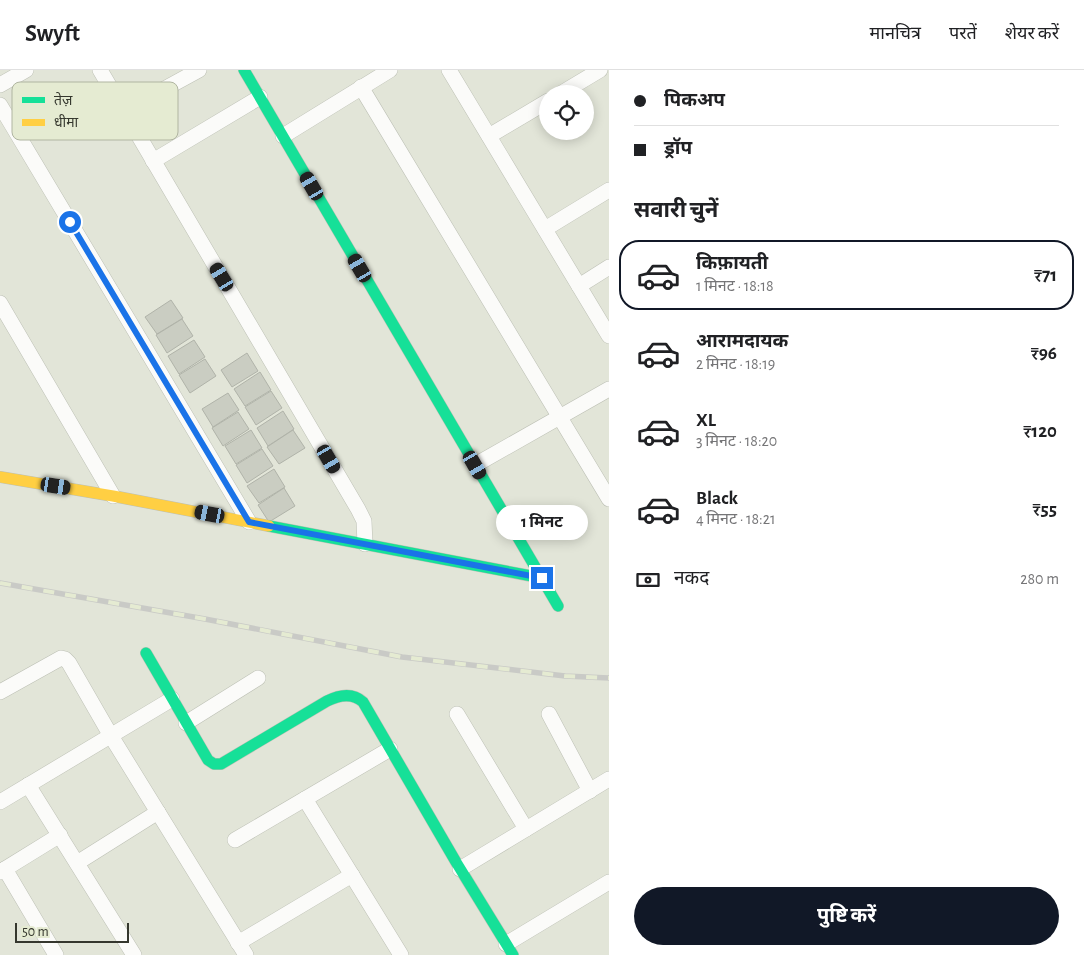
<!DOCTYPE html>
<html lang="hi">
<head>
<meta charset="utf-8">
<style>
	:root { --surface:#fff; --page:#f2f2f2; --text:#202124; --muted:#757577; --line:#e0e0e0; --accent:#111827 }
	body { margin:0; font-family:"Alegreya Sans","Noto Sans Devanagari",sans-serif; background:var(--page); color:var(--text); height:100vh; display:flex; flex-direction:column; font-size:19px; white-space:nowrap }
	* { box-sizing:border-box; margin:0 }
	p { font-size:16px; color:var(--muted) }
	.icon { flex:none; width:28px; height:28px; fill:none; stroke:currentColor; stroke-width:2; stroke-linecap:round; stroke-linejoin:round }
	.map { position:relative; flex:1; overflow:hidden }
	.panel { display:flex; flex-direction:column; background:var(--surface); width:475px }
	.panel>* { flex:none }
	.banner { display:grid; align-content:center; height:110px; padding:0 25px; background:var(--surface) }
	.buttons { position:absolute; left:539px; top:15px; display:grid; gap:10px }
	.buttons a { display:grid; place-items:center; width:55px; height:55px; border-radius:50%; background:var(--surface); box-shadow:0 2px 12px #0003; font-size:25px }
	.scale { position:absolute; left:15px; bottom:12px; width:114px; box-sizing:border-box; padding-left:5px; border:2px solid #35372e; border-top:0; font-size:14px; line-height:18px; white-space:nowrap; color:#35372e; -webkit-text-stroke:4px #e5ebd2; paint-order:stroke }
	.end { position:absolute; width:22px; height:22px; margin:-11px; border:6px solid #1a73e8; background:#fff; box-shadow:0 0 0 2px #fff }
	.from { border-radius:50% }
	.bubble { position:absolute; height:35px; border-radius:18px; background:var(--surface); box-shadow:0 2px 12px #0003; font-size:16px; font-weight:700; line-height:35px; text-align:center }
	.car { position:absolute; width:15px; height:30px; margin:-15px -8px; border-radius:6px; box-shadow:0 0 4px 1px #0007; background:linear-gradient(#222 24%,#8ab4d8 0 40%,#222 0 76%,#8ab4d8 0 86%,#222 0) }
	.banner b { display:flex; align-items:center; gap:18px; height:48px; font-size:19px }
	.banner b+b { border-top:1px solid var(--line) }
	.banner i { width:12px; height:12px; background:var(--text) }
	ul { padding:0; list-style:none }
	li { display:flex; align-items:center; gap:15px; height:70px; margin:0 10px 8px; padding:0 15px; border:2px solid transparent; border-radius:20px }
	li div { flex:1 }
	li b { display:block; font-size:19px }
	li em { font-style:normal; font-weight:700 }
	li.on { border-color:var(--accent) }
	li>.icon { width:45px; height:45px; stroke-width:1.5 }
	h2 { padding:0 25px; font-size:22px; line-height:60px }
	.pay { display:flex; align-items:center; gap:12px; height:55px; padding:0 25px; font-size:19px }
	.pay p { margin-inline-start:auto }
	.action { display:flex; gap:10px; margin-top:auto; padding:10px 25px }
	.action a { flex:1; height:58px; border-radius:30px; background:var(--accent); color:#fff; font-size:20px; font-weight:700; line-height:58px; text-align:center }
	header { display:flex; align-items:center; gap:30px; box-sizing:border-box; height:70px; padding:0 25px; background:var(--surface); border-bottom:1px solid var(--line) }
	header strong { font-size:24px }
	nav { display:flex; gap:28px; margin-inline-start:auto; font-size:18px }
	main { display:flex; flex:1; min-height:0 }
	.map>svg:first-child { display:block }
</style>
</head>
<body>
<header>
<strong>Swyft</strong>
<nav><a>मानचित्र</a><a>परतें</a><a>शेयर करें</a></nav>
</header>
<main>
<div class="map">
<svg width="609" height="885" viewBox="0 0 609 885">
	<rect width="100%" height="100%" fill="#e2e5d8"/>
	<g fill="#cacdc2" stroke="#b0b3a9">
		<polygon points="171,230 183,248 157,264 145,247"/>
		<polygon points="182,249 193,266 167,283 156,265"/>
		<polygon points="194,270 205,287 179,304 168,286"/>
		<polygon points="247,283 258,301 232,317 221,300"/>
		<polygon points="205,289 216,306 190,323 179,305"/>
		<polygon points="260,302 271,320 245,336 234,319"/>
		<polygon points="271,321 282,338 256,355 245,337"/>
		<polygon points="228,323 239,340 213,357 202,339"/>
		<polygon points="283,341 294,359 268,376 257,358"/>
		<polygon points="238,342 249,359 223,376 212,358"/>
		<polygon points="251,360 262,378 236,394 225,376"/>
		<polygon points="293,360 305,378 279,394 267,377"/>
		<polygon points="262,379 273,396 247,413 236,395"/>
		<polygon points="274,399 285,417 259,433 247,416"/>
		<polygon points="284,418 295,436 269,452 258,435"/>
	</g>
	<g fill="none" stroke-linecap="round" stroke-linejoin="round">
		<g stroke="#bdc0b5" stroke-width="16">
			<g id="street">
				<polyline points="100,0 358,439 364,451 365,474"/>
				<polyline points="449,0 609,266"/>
				<polyline points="0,15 26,0"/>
				<polyline points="361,17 609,429"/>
				<polyline points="560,24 600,0"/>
				<polyline points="0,35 249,452"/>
				<polyline points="124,41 199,0"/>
				<polyline points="283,66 390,0"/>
				<polyline points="489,66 548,31"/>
				<polyline points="153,91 260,27"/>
				<polyline points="545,159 609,120"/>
				<polyline points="579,216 609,197"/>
				<polyline points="0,233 113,426"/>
				<polyline points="475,395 609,319"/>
				<polyline points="0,622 61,588 65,589 69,593 111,666 246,885"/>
				<polyline points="457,644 526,759"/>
				<polyline points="549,644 590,721"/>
				<polyline points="186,653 258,608"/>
				<polyline points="28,715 134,885"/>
				<polyline points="305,729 401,885"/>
				<polyline points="0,732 172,629"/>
				<polyline points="235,770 390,679"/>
				<polyline points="77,793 158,742"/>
				<polyline points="5,799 56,885"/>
				<polyline points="460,799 609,709"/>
				<polyline points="0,802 60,765"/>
				<polyline points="238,873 352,805"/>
				<polyline points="506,874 609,812"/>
			</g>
		</g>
		<g stroke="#bdc0b5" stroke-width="12">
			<g id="fast">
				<polyline points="244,0 558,536"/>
				<polyline points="269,456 542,508"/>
				<path d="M146,583L208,690L214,694H221L327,631C339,625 352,622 363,632L456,792L513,885"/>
			</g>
		</g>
		<g stroke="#bdc0b5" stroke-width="12">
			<polyline id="slow" points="0,407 113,426 269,456"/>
		</g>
		<use href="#street" stroke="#fbfbf9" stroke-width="15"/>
		<use href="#fast" stroke="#16e098" stroke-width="11"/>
		<use href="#slow" stroke="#ffcf43" stroke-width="11"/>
		<g stroke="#c9cac6" stroke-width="5.5">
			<polyline id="rail" points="0,513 205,549 402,587 565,606 609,608"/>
		</g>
		<use href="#rail" stroke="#e5ebd2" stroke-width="4" stroke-dasharray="11" stroke-linecap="butt"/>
	</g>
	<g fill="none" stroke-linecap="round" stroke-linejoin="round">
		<polyline stroke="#1a73e8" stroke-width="6" points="70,152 249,452 542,508"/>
	</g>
	<rect x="12" y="12" width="166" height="58" rx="8" fill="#e5ebd2" stroke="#b0b5a1" stroke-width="1"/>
	<rect x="22" y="27" width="23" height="6" fill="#16e098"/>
	<rect x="22" y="49" width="23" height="7" fill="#ffcf43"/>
	<g font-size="14" fill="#35372e">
		<text x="54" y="35">तेज़</text>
		<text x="54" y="57">धीमा</text>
	</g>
</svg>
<div class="buttons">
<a><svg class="icon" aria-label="locate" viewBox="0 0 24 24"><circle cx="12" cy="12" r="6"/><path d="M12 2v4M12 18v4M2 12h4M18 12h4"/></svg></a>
</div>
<div class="scale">50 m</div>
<i class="end from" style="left:70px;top:152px"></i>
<i class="end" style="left:542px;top:508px"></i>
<div class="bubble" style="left:496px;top:435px;width:92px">1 मिनट</div>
<i class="car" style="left:312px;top:116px;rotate:330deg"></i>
<i class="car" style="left:360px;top:198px;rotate:330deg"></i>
<i class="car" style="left:222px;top:207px;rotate:329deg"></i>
<i class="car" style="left:329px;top:389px;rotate:150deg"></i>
<i class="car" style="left:475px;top:395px;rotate:150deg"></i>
<i class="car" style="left:56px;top:416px;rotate:99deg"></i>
<i class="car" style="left:210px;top:444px;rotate:281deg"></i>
</div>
<section class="panel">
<div class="banner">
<b><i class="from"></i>पिकअप</b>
<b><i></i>ड्रॉप</b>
</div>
<h2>सवारी चुनें</h2>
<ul>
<li class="on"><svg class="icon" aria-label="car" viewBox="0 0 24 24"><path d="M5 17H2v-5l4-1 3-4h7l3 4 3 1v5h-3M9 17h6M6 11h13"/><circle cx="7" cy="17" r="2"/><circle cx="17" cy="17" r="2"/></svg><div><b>किफ़ायती</b><p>1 मिनट · 18:18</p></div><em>₹71</em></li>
<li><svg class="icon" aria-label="car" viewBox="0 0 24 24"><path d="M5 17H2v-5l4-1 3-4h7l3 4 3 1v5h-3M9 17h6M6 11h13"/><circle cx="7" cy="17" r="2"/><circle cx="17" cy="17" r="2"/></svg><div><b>आरामदायक</b><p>2 मिनट · 18:19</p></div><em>₹96</em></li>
<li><svg class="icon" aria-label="car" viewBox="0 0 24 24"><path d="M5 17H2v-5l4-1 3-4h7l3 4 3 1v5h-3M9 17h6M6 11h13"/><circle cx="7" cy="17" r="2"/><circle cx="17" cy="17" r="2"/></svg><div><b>XL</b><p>3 मिनट · 18:20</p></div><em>₹120</em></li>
<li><svg class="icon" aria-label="car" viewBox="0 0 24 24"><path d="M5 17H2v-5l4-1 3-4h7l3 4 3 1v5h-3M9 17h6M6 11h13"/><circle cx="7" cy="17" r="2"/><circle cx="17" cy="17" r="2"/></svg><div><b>Black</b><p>4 मिनट · 18:21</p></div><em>₹55</em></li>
</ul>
<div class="pay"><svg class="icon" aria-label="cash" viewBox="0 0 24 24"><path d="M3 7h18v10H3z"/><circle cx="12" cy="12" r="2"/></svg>नकद<p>280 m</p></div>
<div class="action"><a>पुष्टि करें</a></div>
</section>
</main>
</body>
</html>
